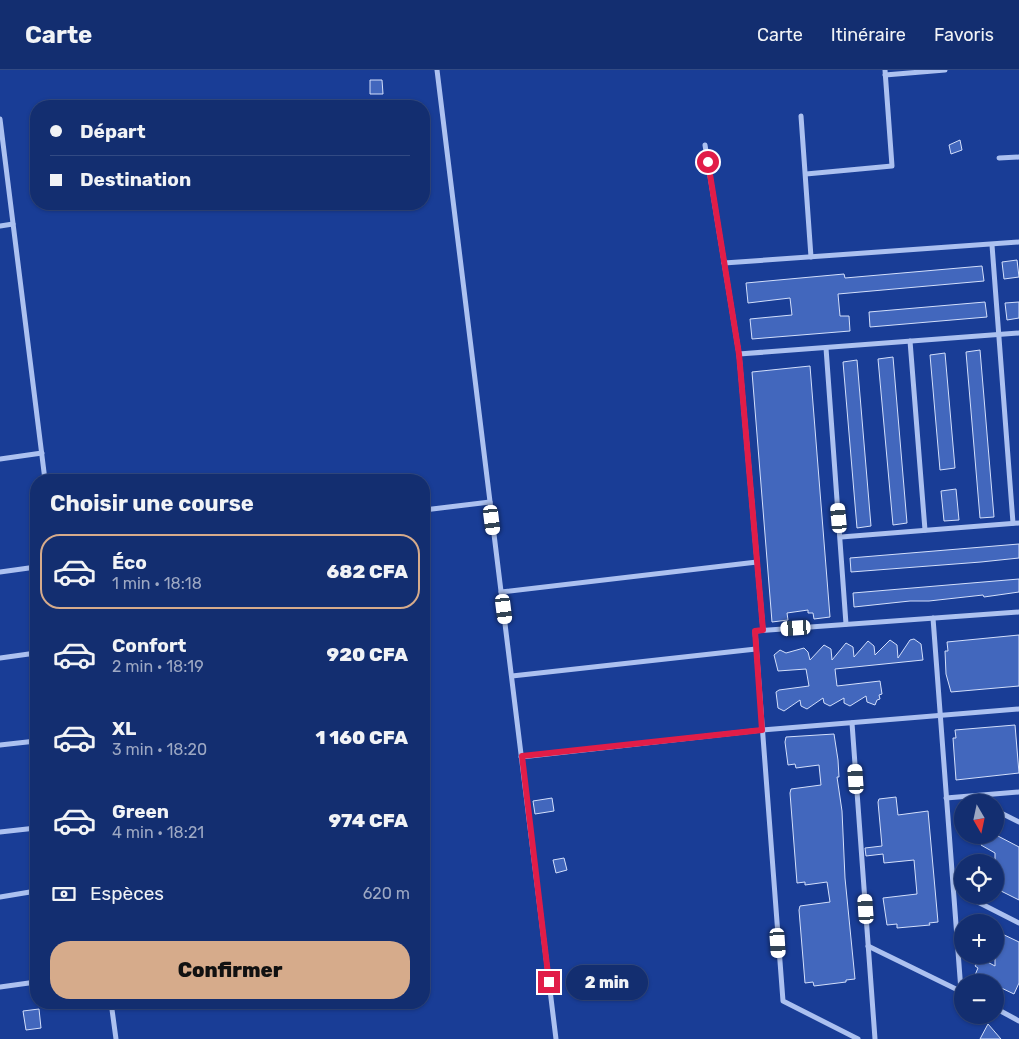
<!DOCTYPE html>
<html lang="fr">
<head>
<meta charset="utf-8">
<style>
	:root { --surface:#132e70; --page:#203a78; --text:#f1f3f6; --muted:#9da8c3; --line:#324a83; --accent:#d6ab8b }
	body { margin:0; font-family:Rubik,sans-serif; background:var(--page); color:var(--text); height:100vh; display:flex; flex-direction:column; font-size:19px; white-space:nowrap }
	* { box-sizing:border-box; margin:0 }
	p { font-size:16px; color:var(--muted) }
	.icon { flex:none; width:28px; height:28px; fill:none; stroke:currentColor; stroke-width:2; stroke-linecap:round; stroke-linejoin:round }
	.map { position:relative; flex:1; overflow:hidden }
	.side { position:absolute; left:30px; top:404px; width:400px; height:535px; display:flex; flex-direction:column; background:var(--surface); border-radius:20px; box-shadow:0 1px 4px #0004,0 0 0 1px var(--line) }
	.side>* { flex:none }
	.banner { position:absolute; left:30px; top:30px; width:400px; height:110px; border-radius:20px; box-shadow:0 1px 4px #0004,0 0 0 1px var(--line); display:grid; align-content:center; height:110px; padding:0 20px; background:var(--surface) }
	.needle { width:32px; rotate:171deg }
	.controls { position:absolute; left:954px; top:724px; display:grid; gap:10px }
	.controls a { display:grid; place-items:center; width:50px; height:50px; border-radius:50%; background:var(--surface); box-shadow:0 1px 4px #0004,0 0 0 1px var(--line); font-size:25px }
	.end { position:absolute; width:22px; height:22px; margin:-11px; border:6px solid #e11d48; background:#fff; box-shadow:0 0 0 2px #fff }
	.from { border-radius:50% }
	.bubble { position:absolute; height:35px; border-radius:18px; background:var(--surface); box-shadow:0 1px 4px #0004,0 0 0 1px var(--line); font-size:16px; font-weight:800; line-height:35px; text-align:center }
	.car { position:absolute; width:15px; height:30px; margin:-15px -8px; border-radius:6px; box-shadow:0 0 4px 1px #0007; background:linear-gradient(#fff 24%,#345 0 40%,#fff 0 76%,#345 0 86%,#fff 0) }
	.banner b { display:flex; align-items:center; gap:18px; height:48px; font-size:19px }
	.banner b+b { border-top:1px solid var(--line) }
	.banner i { width:12px; height:12px; background:var(--text) }
	ul { padding:0; list-style:none }
	li { display:flex; align-items:center; gap:15px; height:75px; margin:0 10px 8px; padding:0 10px; border:2px solid transparent; border-radius:20px }
	li div { flex:1 }
	li b { display:block; font-size:19px }
	li em { font-style:normal; font-weight:800 }
	li.active { border-color:var(--accent) }
	li>.icon { width:45px; height:45px; stroke-width:1.5 }
	h2 { padding:0 20px; font-size:22px; line-height:60px }
	.pay { display:flex; align-items:center; gap:12px; height:55px; padding:0 20px; font-size:19px }
	.pay p { margin-inline-start:auto }
	.button { display:flex; gap:10px; margin-top:auto; padding:10px 20px }
	.button a { flex:1; height:58px; border-radius:20px; background:var(--accent); color:#111; font-size:20px; font-weight:800; line-height:58px; text-align:center }
	header { display:flex; align-items:center; gap:30px; box-sizing:border-box; height:70px; padding:0 25px; background:var(--surface); border-bottom:1px solid var(--line) }
	header strong { font-size:24px }
	nav { display:flex; gap:28px; margin-inline-start:auto; font-size:18px }
	.map>svg:first-child { display:block }
</style>
</head>
<body>
<header>
<strong>Carte</strong>
<nav><a>Carte</a><a>Itinéraire</a><a>Favoris</a></nav>
</header>
<div class="map">
<svg width="1019" height="969" viewBox="0 0 1019 969">
	<rect width="100%" height="100%" fill="#193d96"/>
	<g fill="#4267bd" stroke="#d3dffb">
		<polygon points="370,10 382,10 383,24 370,24"/>
		<polygon points="960,70 962,80 951,84 949,75"/>
		<polygon points="1017,190 1019,207 1004,209 1002,192"/>
		<polygon points="982,196 984,211 838,224 840,246 849,246 850,261 752,269 750,249 792,245 790,228 748,233 746,213 844,204 845,208"/>
		<polygon points="985,232 987,247 870,257 869,242"/>
		<polygon points="1019,232 1019,248 1007,250 1005,233"/>
		<polygon points="980,280 994,447 980,448 966,282"/>
		<polygon points="945,283 955,398 940,400 930,285"/>
		<polygon points="893,287 907,453 893,455 878,289"/>
		<polygon points="857,290 871,456 857,458 843,292"/>
		<polygon points="810,296 830,547 814,549 813,543 808,543 808,540 787,543 788,550 772,552 752,302"/>
		<polygon points="956,419 959,450 944,451 941,421"/>
		<polygon points="1019,474 1019,488 981,492 851,502 850,488"/>
		<polygon points="1019,509 1019,522 984,527 983,525 929,531 910,531 854,537 853,523"/>
		<polygon points="1019,565 1019,616 951,622 946,604 945,581 948,581 947,572"/>
		<polygon points="914,569 921,574 923,590 835,599 837,616 880,611 882,624 879,625 880,629 877,630 875,635 867,632 866,626 850,636 844,633 844,628 830,636 824,633 823,628 807,639 801,636 800,630 784,641 778,638 776,622 779,620 809,616 806,599 778,601 774,585 780,580 786,583 804,578 808,582 810,590 824,575 831,579 832,590 846,573 853,577 854,587 868,571 874,576 875,585 890,570 897,575 898,588 910,570"/>
		<polygon points="1015,655 1019,703 956,710 953,668 956,668 955,660"/>
		<polygon points="834,664 838,690 839,707 837,707 842,741 845,808 855,909 846,910 846,912 814,916 813,912 805,913 799,840 800,836 830,832 827,812 805,815 805,812 797,813 790,723 791,719 821,715 819,695 796,698 795,694 788,695 785,672 786,667"/>
		<polygon points="896,727 898,745 928,741 938,852 929,853 930,855 897,858 897,854 887,855 883,828 917,824 914,790 884,793 883,784 866,786 865,778 882,776 878,732 879,729"/>
		<polygon points="552,728 554,741 535,744 533,731"/>
		<polygon points="986,765 996,765 1019,777 1019,830 995,818 995,783 981,775"/>
		<polygon points="564,788 567,800 556,803 553,790"/>
		<polygon points="998,862 1019,872 1019,913 1014,924 995,915 995,912 990,912 975,905 978,898 975,896 980,888 995,896 995,867"/>
		<polygon points="39,939 41,958 26,960 23,941"/>
		<polygon points="988,954 1001,969 980,969"/>
	</g>
	<g fill="none" stroke-linecap="round" stroke-linejoin="round">
		<g stroke="#acc1f0" stroke-width="5">
			<polyline points="437,0 556,969"/>
			<polyline points="885,5 945,0"/>
			<polyline points="801,46 811,187"/>
			<polyline points="0,49 45,410"/>
			<polyline points="705,75 739,284 763,560"/>
			<polyline points="999,88 1019,87"/>
			<polyline points="806,104 892,96 885,0"/>
			<polyline points="0,156 13,154"/>
			<polyline points="992,175 1013,453"/>
			<polyline points="724,193 1019,172"/>
			<polyline points="910,271 925,460"/>
			<polyline points="826,278 846,554"/>
			<polyline points="739,284 1019,263"/>
			<polyline points="0,389 42,383"/>
			<polyline points="424,440 490,432"/>
			<polyline points="841,467 1019,453"/>
			<polyline points="0,502 36,497"/>
			<polyline points="501,522 757,492"/>
			<polyline points="933,548 961,921"/>
			<polyline points="0,588 36,583"/>
			<polyline points="512,606 756,579"/>
			<polyline points="852,653 875,969"/>
			<polyline points="0,675 36,671"/>
			<polyline points="521,687 762,660 1019,639"/>
			<polyline points="969,727 980,732"/>
			<polyline points="946,728 1019,722"/>
			<polyline points="995,740 1019,752"/>
			<polyline points="0,762 36,758"/>
			<polyline points="964,825 1019,853"/>
			<polyline points="0,827 36,821"/>
			<polyline points="868,876 962,922"/>
			<polyline points="0,917 36,912"/>
			<polyline points="111,932 116,969"/>
			<polyline points="995,938 1019,951"/>
			<polyline points="858,969 783,931 755,561 1019,542"/>
		</g>
	</g>
	<g fill="none" stroke-linecap="round" stroke-linejoin="round">
		<polyline stroke="#e11d48" stroke-width="6" points="549,912 522,686 762,660 755,561 763,560 739,284 708,92"/>
	</g>
</svg>
<div class="controls">
<a><svg class="needle" viewBox="-14 -14 28 28"><path d="M0-13l5 13h-10z" fill="#e53935"/><path d="M0 13l5-13h-10z" fill="#9da8c3"/></svg></a>
<a><svg class="icon" aria-label="locate" viewBox="0 0 24 24"><circle cx="12" cy="12" r="6"/><path d="M12 2v4M12 18v4M2 12h4M18 12h4"/></svg></a>
<a>+</a>
<a>−</a>
</div>
<i class="end from" style="left:708px;top:92px"></i>
<i class="end" style="left:549px;top:912px"></i>
<div class="bubble" style="left:566px;top:895px;width:82px">2 min</div>
<i class="car" style="left:839px;top:448px;rotate:355deg"></i>
<i class="car" style="left:492px;top:450px;rotate:173deg"></i>
<i class="car" style="left:504px;top:539px;rotate:173deg"></i>
<i class="car" style="left:796px;top:558px;rotate:266deg"></i>
<i class="car" style="left:856px;top:709px;rotate:356deg"></i>
<i class="car" style="left:866px;top:839px;rotate:356deg"></i>
<i class="car" style="left:778px;top:873px;rotate:176deg"></i>
<div class="banner">
<b><i class="from"></i>Départ</b>
<b><i></i>Destination</b>
</div>
<section class="side">
<h2>Choisir une course</h2>
<ul>
<li class="active"><svg class="icon" aria-label="car" viewBox="0 0 24 24"><path d="M5 17H2v-5l4-1 3-4h7l3 4 3 1v5h-3M9 17h6M6 11h13"/><circle cx="7" cy="17" r="2"/><circle cx="17" cy="17" r="2"/></svg><div><b>Éco</b><p>1 min · 18:18</p></div><em>682 CFA</em></li>
<li><svg class="icon" aria-label="car" viewBox="0 0 24 24"><path d="M5 17H2v-5l4-1 3-4h7l3 4 3 1v5h-3M9 17h6M6 11h13"/><circle cx="7" cy="17" r="2"/><circle cx="17" cy="17" r="2"/></svg><div><b>Confort</b><p>2 min · 18:19</p></div><em>920 CFA</em></li>
<li><svg class="icon" aria-label="car" viewBox="0 0 24 24"><path d="M5 17H2v-5l4-1 3-4h7l3 4 3 1v5h-3M9 17h6M6 11h13"/><circle cx="7" cy="17" r="2"/><circle cx="17" cy="17" r="2"/></svg><div><b>XL</b><p>3 min · 18:20</p></div><em>1 160 CFA</em></li>
<li><svg class="icon" aria-label="car" viewBox="0 0 24 24"><path d="M5 17H2v-5l4-1 3-4h7l3 4 3 1v5h-3M9 17h6M6 11h13"/><circle cx="7" cy="17" r="2"/><circle cx="17" cy="17" r="2"/></svg><div><b>Green</b><p>4 min · 18:21</p></div><em>974 CFA</em></li>
</ul>
<div class="pay"><svg class="icon" aria-label="cash" viewBox="0 0 24 24"><path d="M3 7h18v10H3z"/><circle cx="12" cy="12" r="2"/></svg>Espèces<p>620 m</p></div>
<div class="button"><a>Confirmer</a></div>
</section>
</div>
</body>
</html>
